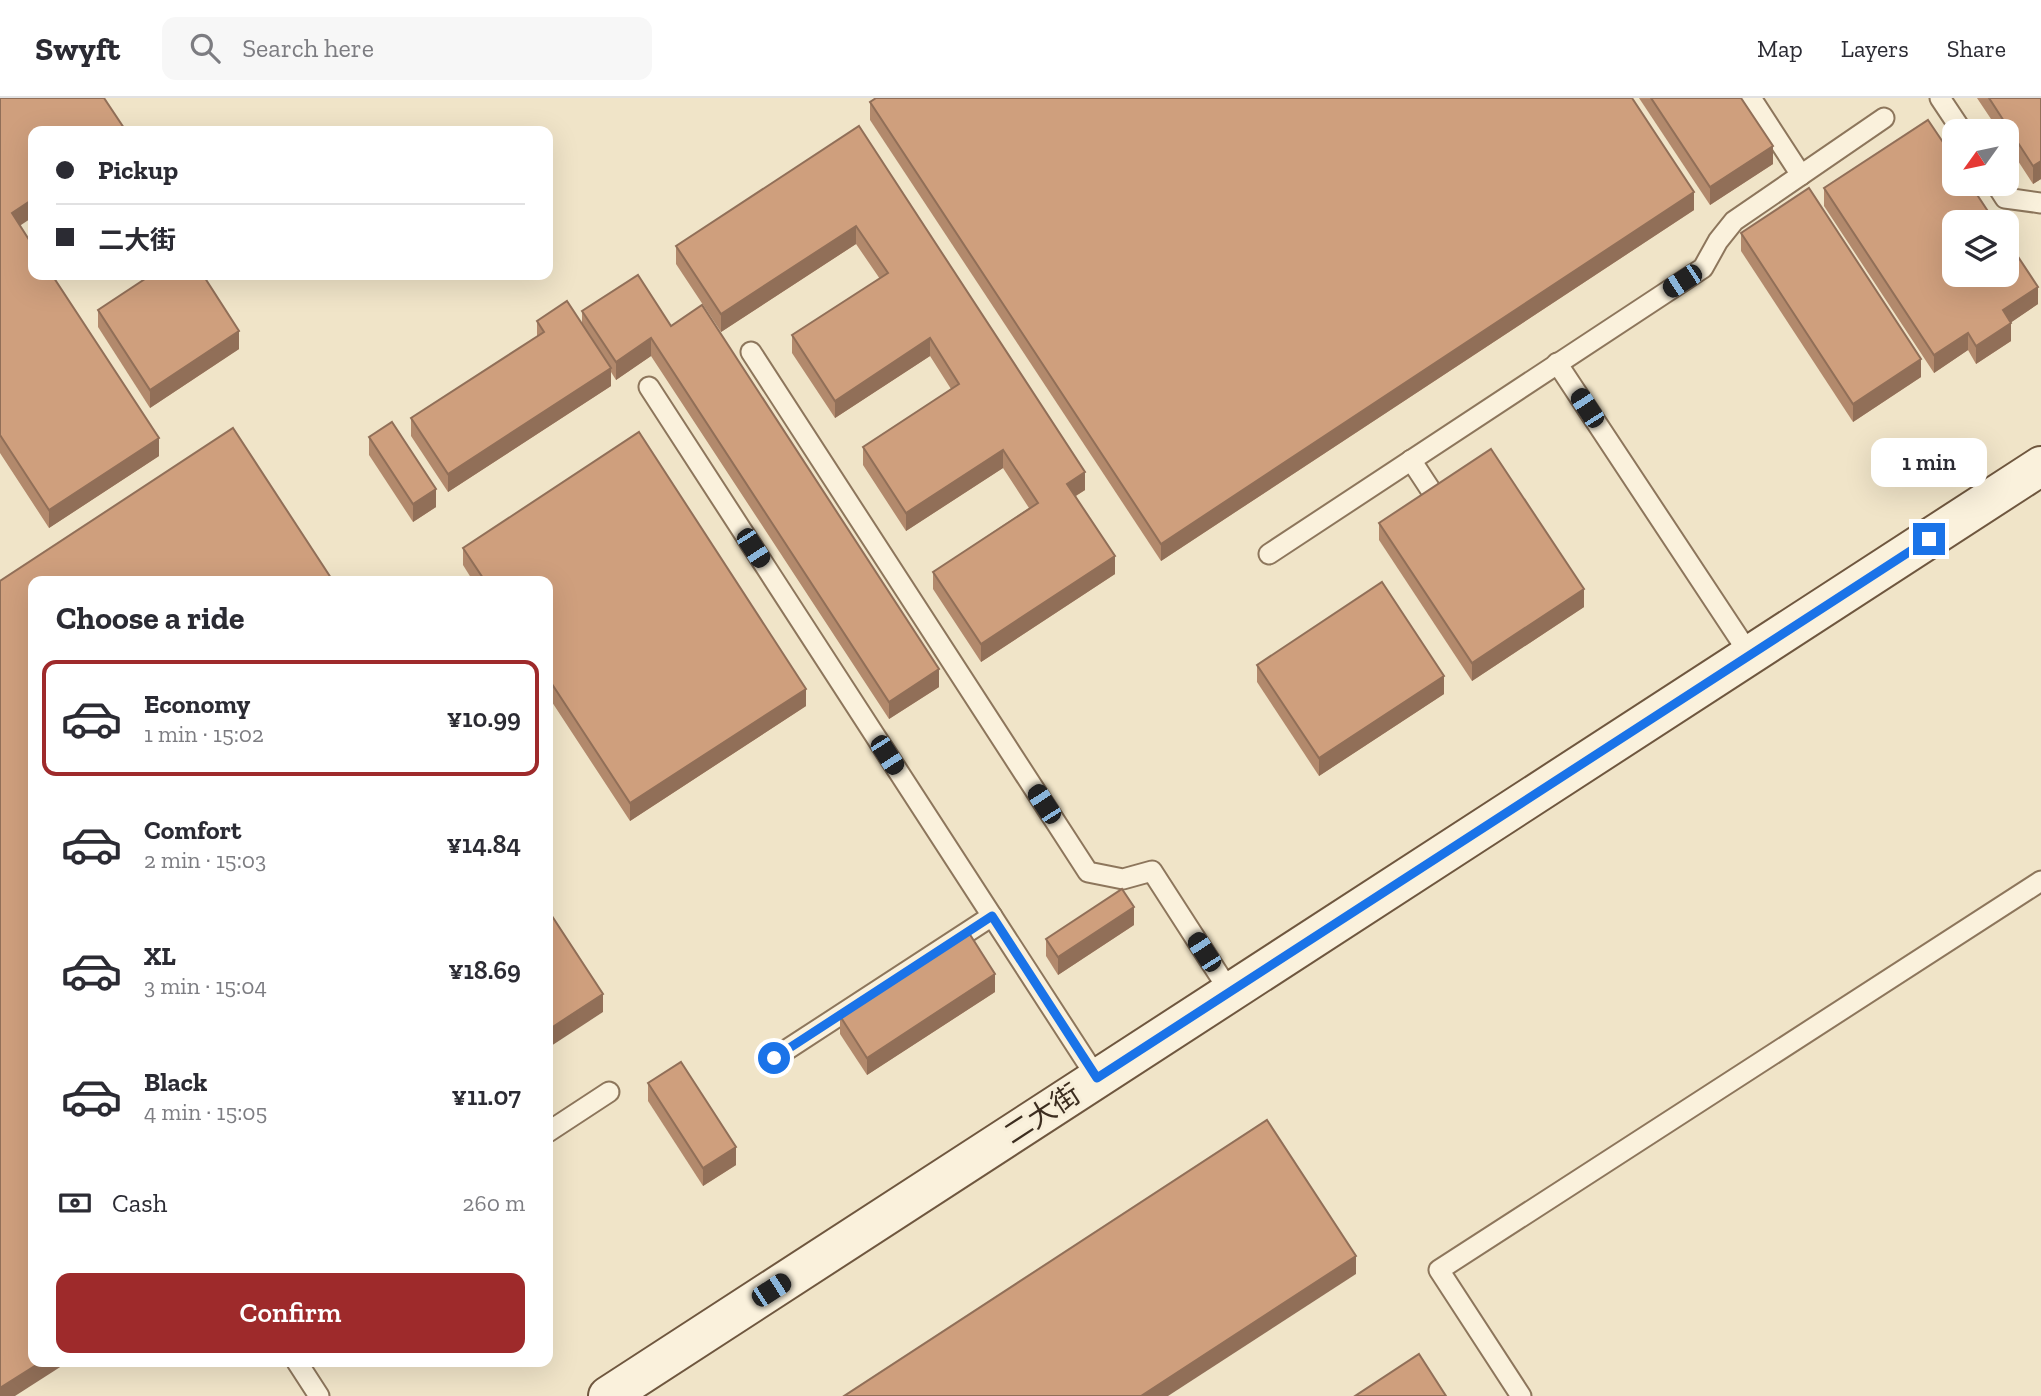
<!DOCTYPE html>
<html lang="en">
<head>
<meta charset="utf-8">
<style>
	:root { --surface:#fff; --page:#f7f7f7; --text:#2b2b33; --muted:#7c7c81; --line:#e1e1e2; --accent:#9e2a2b }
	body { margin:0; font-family:"Zilla Slab","Noto Sans SC",serif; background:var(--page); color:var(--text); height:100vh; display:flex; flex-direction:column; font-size:26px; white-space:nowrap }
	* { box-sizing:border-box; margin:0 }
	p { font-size:23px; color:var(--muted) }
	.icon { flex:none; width:38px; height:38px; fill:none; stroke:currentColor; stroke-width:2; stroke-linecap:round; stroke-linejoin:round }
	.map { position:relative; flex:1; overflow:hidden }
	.panel { position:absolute; left:28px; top:478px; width:525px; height:791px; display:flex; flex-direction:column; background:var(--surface); border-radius:14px; box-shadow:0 7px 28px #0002 }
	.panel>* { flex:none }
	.top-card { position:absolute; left:28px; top:28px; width:525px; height:154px; border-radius:14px; box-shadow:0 7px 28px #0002; display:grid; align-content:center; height:154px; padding:0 28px; background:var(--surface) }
	.needle { width:46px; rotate:237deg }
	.buttons { position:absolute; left:1942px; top:21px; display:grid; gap:14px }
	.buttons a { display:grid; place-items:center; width:77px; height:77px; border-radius:14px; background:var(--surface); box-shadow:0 7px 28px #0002; font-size:35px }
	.end { position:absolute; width:32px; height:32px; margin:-16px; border:9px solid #1a73e8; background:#fff; box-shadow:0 0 0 4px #fff }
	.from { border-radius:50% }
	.bubble { position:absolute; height:49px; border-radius:14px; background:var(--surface); box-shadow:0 7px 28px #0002; font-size:23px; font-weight:600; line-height:49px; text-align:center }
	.car { position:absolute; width:21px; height:42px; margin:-21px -10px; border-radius:9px; box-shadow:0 0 5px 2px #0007; background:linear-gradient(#222 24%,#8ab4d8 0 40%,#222 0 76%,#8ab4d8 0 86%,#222 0) }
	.top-card b { display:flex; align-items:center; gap:24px; height:66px; font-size:26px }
	.top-card b+b { border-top:2px solid var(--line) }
	.top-card i { width:18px; height:18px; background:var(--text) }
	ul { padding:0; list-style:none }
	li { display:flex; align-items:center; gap:21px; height:116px; margin:0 14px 10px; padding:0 14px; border:4px solid transparent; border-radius:14px }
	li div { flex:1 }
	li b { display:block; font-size:26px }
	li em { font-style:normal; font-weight:600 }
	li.active { border-color:var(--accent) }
	li>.icon { width:63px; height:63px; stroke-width:1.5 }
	h2 { padding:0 28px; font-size:32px; line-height:84px }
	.pay { display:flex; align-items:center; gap:18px; height:77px; padding:0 28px; font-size:26px }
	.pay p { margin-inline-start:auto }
	.cta { display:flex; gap:14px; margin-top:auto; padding:14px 28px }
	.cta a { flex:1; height:80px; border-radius:14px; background:var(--accent); color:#fff; font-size:28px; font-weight:600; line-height:80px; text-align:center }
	header { display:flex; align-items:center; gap:42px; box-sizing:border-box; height:98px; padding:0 35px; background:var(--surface); border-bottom:2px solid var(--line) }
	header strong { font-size:33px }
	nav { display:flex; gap:38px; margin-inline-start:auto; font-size:24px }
	.search { width:490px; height:63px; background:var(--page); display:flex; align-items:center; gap:18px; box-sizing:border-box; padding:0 24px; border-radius:14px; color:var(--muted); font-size:26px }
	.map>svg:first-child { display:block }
</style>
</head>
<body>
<header>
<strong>Swyft</strong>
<div class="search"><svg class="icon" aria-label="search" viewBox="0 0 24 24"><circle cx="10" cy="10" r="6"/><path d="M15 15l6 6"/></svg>Search here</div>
<nav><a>Map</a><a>Layers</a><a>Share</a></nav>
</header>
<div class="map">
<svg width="2041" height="1298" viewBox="0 0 2041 1298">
	<rect width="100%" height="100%" fill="#f0e4c8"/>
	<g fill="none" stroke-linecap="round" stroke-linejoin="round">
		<g stroke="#8d765c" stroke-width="23">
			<g id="lane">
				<polyline points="1751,0 1801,77"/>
				<polyline points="1940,0 1962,33"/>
				<polyline points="1996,86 2005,100 2041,105"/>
				<polyline points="751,254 1088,774 1123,781 1152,773 1230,894"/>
				<polyline points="1557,265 1750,557"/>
				<polyline points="649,289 1097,980"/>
				<polyline points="1411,362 1434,397"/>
				<polyline points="1269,456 1703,170 1718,143 1734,123 1884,20"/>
				<polyline points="774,960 992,818"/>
				<polyline points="548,1034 609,994"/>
				<polyline points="297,1264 319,1298"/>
				<polyline points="1521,1298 1439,1172 2041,783"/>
			</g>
		</g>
		<g stroke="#6f573f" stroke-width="42">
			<polyline id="secondary" points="608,1298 2041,368"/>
		</g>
		<use href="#lane" stroke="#faf1dc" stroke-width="19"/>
		<use href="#secondary" stroke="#faf1dc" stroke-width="38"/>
	</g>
	<g fill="#b2896c">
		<polygon points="0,0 20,128 159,358 49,430 0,355"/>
		<polygon points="1639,0 1741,0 1773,66 1710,107"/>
		<polygon points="1977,0 2041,0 2041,81 2033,86 2007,46 2007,33 1999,33"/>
		<polygon points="870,4 1694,112 1161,463 870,22"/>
		<polygon points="859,28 1085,392 1076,398 1115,476 981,564 933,491 933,474 1029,410 1003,370 906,433 863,367 863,349 951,291 930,258 835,320 792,255 792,237 880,181 856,146 721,234 676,166 676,148"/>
		<polygon points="1824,90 2038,206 2011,224 2011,243 1976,266 1968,252 1934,275 1824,108"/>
		<polygon points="1741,135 1921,279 1853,324 1741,153"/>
		<polygon points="98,212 239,251 150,310 98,229"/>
		<polygon points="582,213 671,228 939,589 889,621 651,258 616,282 611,274 611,288 448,394 411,338 411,320 537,239 537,223 582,226"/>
		<polygon points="639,334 806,591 806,608 630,723 548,598 548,483 473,483 463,467 463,450"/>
		<polygon points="369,339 436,409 413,424 369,357"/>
		<polygon points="1379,425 1584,509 1472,583 1379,442"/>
		<polygon points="1257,567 1444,596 1319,678 1257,584"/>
		<polygon points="1134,827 1058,877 1046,858 1046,841"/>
		<polygon points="995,894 867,977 840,936 840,918"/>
		<polygon points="648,985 736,1067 703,1088 648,1003"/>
	</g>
	<g fill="#916f58">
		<polygon points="1773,48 1773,66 1710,107 1710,89"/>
		<polygon points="2041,63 2041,81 2033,86 2033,68"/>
		<polygon points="1694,94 1694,112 1161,463 1161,446"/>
		<polygon points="33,101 33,119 12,133 12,115"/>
		<polygon points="856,128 856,146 721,234 721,216"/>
		<polygon points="2038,189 2038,206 2003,230 2003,212"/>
		<polygon points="2011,225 2011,243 1976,266 1976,248"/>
		<polygon points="239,233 239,251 150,310 150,292"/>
		<polygon points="1968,235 1968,252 1934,275 1934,257"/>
		<polygon points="651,240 651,258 616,282 616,264"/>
		<polygon points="930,240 930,258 835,320 835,303"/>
		<polygon points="1921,261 1921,279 1853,324 1853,306"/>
		<polygon points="611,270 611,288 448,394 448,376"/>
		<polygon points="159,340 159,358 49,430 49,412"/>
		<polygon points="1003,352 1003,370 906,433 906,415"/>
		<polygon points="1085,374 1085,392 1067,403 1067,386"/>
		<polygon points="436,391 436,409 413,424 413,406"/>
		<polygon points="1115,458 1115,476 981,564 981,546"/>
		<polygon points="1584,491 1584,509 1472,583 1472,565"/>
		<polygon points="939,571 939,589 889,621 889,604"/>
		<polygon points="1444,578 1444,596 1319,678 1319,660"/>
		<polygon points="806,591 806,608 630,723 630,705"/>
		<polygon points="1134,809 1134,827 1058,877 1058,859"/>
		<polygon points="995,876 995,894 867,977 867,960"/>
		<polygon points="603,896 603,914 548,950 548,932"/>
		<polygon points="736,1049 736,1067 703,1088 703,1070"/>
		<polygon points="1356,1158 1356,1176 1168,1298 1141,1298"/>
		<polygon points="41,1264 68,1264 15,1298 0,1298 0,1290"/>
	</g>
	<g fill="#cf9f7d" stroke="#916f58" stroke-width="2">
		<polygon points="0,0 104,0 126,33 33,33 33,101 12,115 33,148 33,177 52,177 159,340 49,412 0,337"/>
		<polygon points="876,0 1632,0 1694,94 1161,446 870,4"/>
		<polygon points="1651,0 1741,0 1773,48 1710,89"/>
		<polygon points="1989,0 2041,0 2041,63 2033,68"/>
		<polygon points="1928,22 1955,62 1955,86 1970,86 1995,124 1955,124 1955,177 2007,177 2007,142 2038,189 2003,212 2011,225 1976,248 1968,235 1934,257 1824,90"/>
		<polygon points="859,28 1085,374 1067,386 1115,458 981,546 933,474 1038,405 1003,352 906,415 863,349 959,286 930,240 835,303 792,237 888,175 856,128 721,216 676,148"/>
		<polygon points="1809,90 1921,261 1853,306 1741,135"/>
		<polygon points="151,177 203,177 239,233 150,292 98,212"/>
		<polygon points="638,177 671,228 702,207 939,571 889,604 651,240 616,264 582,213"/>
		<polygon points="567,203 611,270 448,376 411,320 544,234 537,223"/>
		<polygon points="392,324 436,391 413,406 369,339"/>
		<polygon points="233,330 333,483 33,483 33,1264 41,1264 0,1290 0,483"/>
		<polygon points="639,334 806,591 630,705 548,580 548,483 485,483 463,450"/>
		<polygon points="1491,351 1584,491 1472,565 1379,425"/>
		<polygon points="1382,484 1444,578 1319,660 1257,567"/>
		<polygon points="1122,791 1134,809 1058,859 1046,841"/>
		<polygon points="548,812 603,896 548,932"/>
		<polygon points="969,835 995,876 867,960 840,918"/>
		<polygon points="681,964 736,1049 703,1070 648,985"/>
		<polygon points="1267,1022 1356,1158 1141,1298 844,1298"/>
		<polygon points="1419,1256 1446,1298 1355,1298"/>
	</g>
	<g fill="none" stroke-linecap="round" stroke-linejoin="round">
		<polyline stroke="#1a73e8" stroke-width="9" points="774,960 992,818 1097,980 1929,441"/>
	</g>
	<g text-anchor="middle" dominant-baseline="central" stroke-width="6" stroke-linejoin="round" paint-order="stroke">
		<g font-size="28" fill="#3d2e20" stroke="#f7eed8">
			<text transform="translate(1042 1016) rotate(-33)">二大街</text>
		</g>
	</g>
</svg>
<div class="buttons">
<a><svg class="needle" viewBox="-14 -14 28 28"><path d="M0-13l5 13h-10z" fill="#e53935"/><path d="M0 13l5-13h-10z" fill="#7c7c81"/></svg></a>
<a><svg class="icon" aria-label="layers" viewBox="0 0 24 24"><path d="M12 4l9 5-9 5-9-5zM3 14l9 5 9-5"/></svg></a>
</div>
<i class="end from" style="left:774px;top:960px"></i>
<i class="end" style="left:1929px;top:441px"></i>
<div class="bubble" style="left:1871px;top:340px;width:116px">1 min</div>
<i class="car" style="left:1682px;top:183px;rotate:237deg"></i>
<i class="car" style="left:1587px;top:310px;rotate:327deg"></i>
<i class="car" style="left:753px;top:450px;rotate:147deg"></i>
<i class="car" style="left:887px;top:657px;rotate:147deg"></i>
<i class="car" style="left:1044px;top:706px;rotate:327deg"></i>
<i class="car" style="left:1204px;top:854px;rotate:327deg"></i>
<i class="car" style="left:771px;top:1192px;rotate:57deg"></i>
<div class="top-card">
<b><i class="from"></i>Pickup</b>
<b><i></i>二大街</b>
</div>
<section class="panel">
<h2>Choose a ride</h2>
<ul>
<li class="active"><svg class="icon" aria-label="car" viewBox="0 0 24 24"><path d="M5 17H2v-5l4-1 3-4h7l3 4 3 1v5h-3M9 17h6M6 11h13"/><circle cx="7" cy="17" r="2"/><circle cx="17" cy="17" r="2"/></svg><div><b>Economy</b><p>1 min · 15:02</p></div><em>¥10.99</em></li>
<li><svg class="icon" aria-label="car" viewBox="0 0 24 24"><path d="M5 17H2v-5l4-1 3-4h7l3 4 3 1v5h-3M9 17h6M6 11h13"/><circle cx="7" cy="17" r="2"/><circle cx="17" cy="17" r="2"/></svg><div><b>Comfort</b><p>2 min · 15:03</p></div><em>¥14.84</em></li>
<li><svg class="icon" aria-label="car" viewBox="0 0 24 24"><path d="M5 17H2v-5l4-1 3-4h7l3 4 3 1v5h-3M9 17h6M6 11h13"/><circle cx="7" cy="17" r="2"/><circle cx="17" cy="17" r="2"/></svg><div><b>XL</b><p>3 min · 15:04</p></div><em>¥18.69</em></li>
<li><svg class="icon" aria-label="car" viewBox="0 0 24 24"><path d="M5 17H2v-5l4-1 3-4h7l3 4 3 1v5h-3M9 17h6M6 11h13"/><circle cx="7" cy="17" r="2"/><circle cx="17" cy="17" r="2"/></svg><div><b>Black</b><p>4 min · 15:05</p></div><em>¥11.07</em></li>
</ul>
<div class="pay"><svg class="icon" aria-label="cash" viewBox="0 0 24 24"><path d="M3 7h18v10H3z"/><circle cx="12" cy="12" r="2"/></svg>Cash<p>260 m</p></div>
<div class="cta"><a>Confirm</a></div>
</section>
</div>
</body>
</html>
